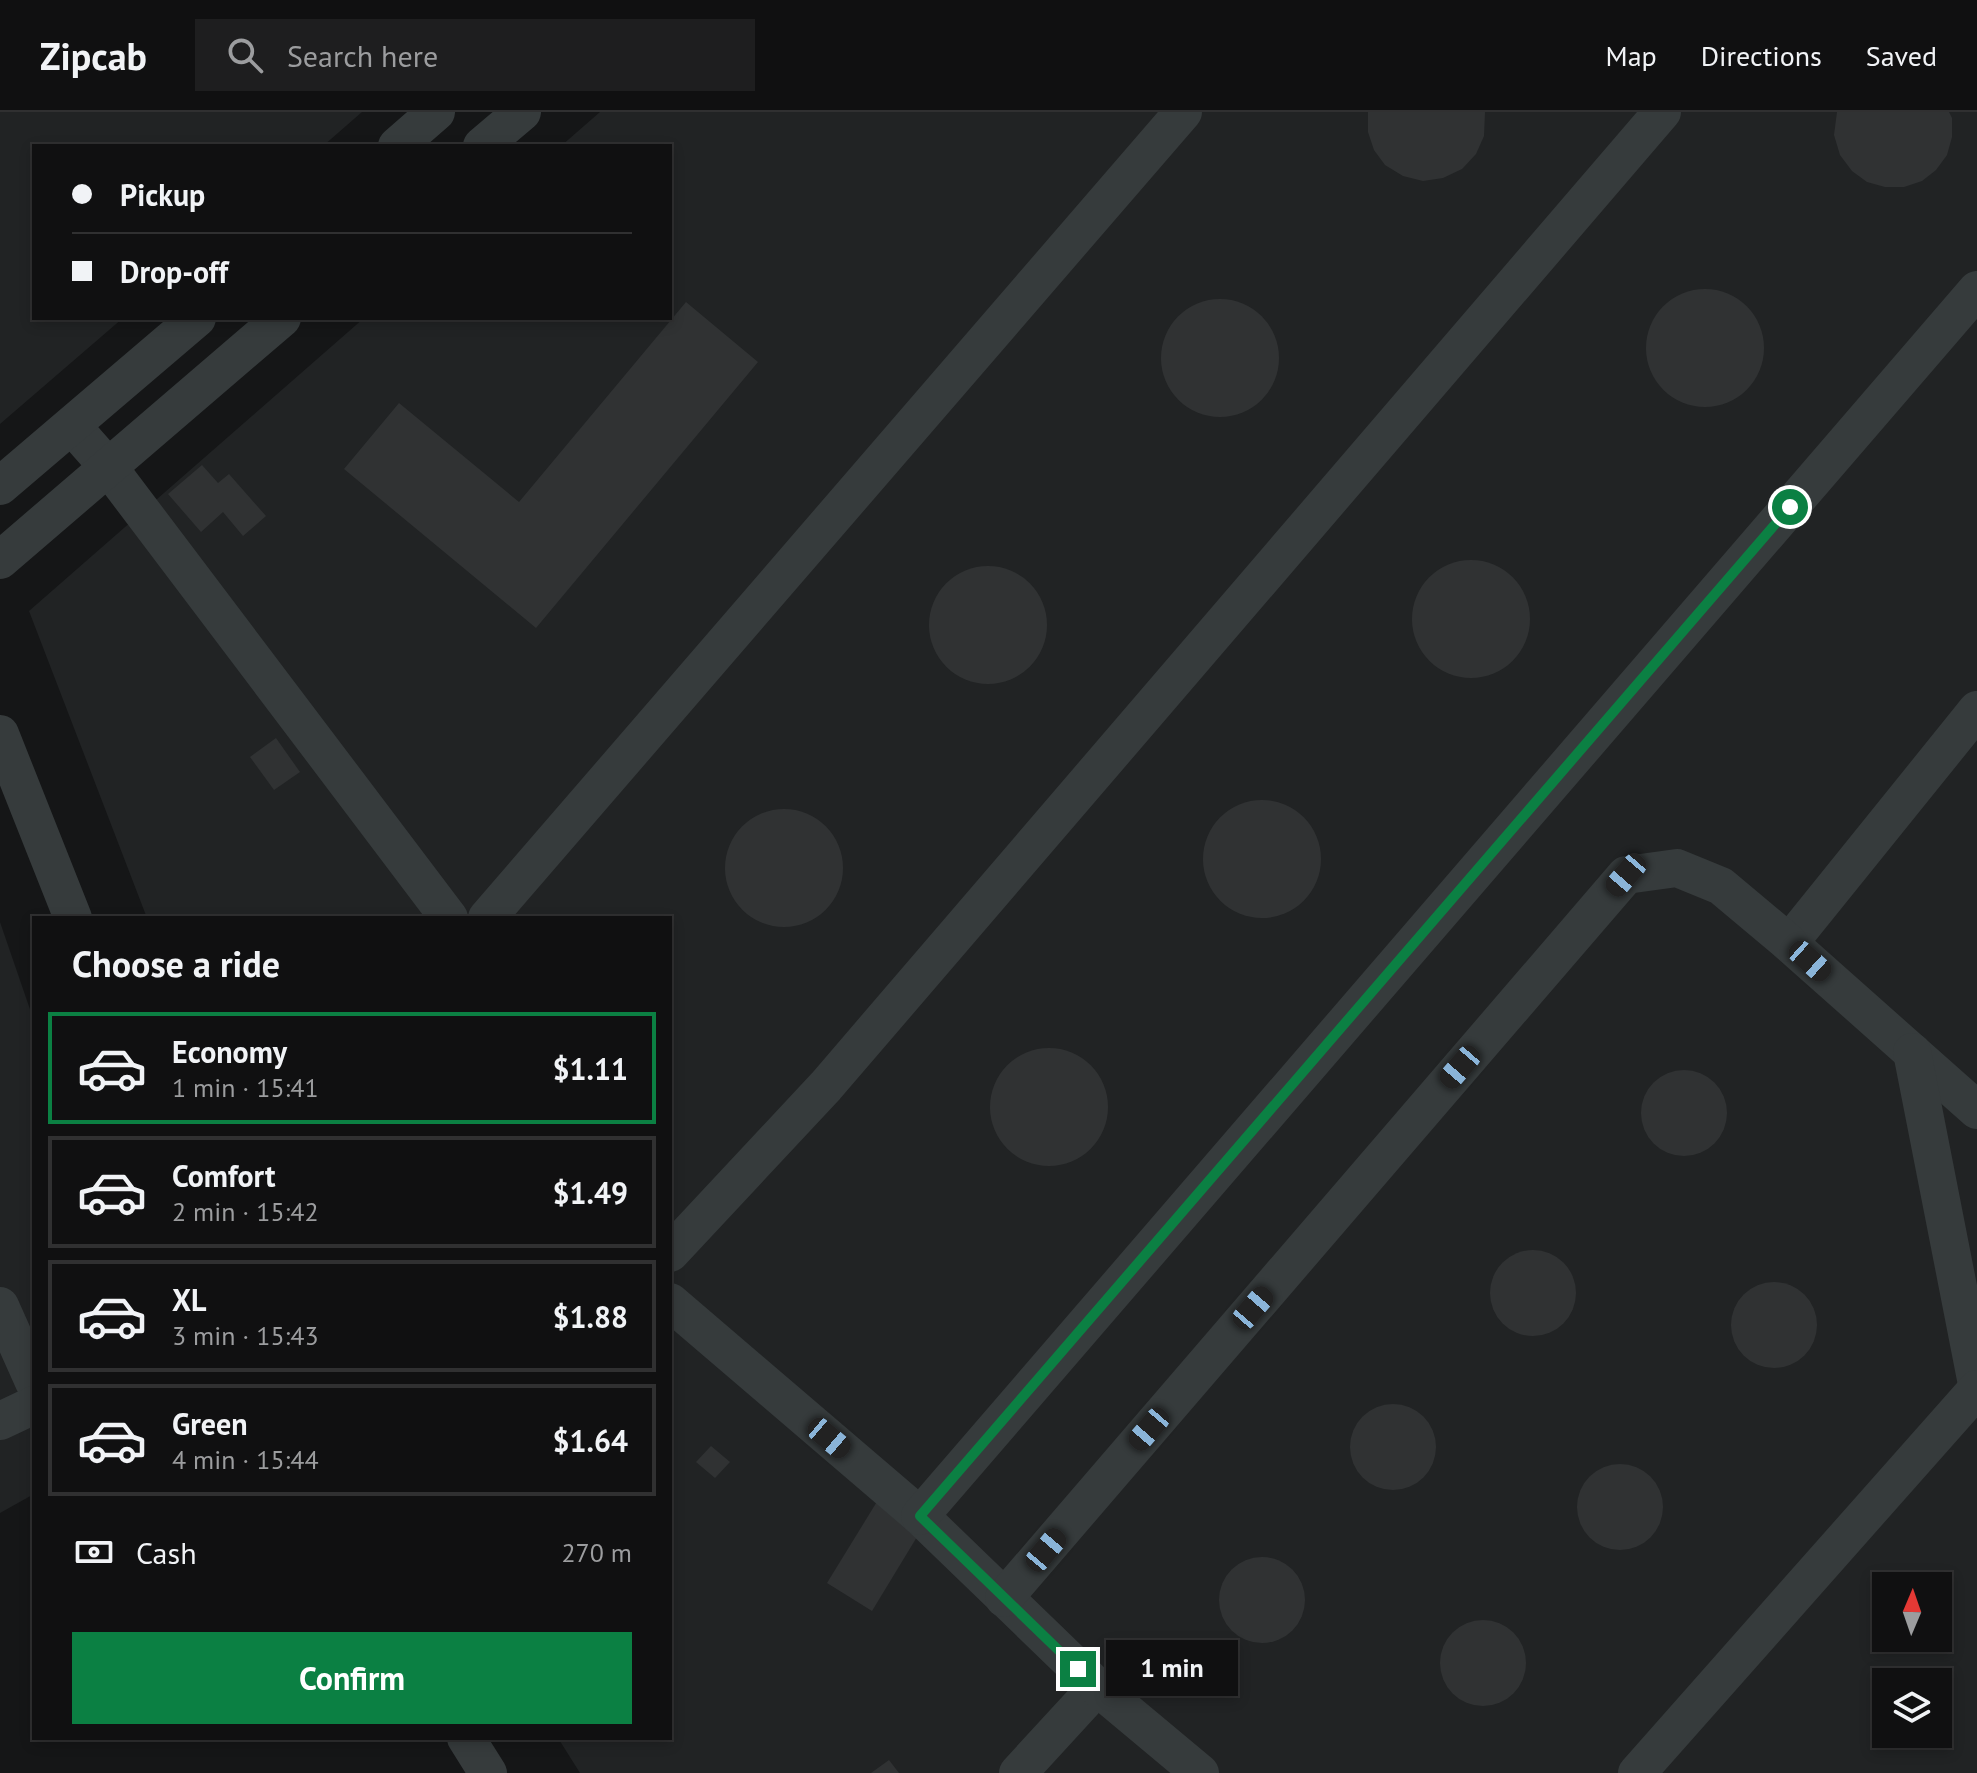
<!DOCTYPE html>
<html lang="en">
<head>
<meta charset="utf-8">
<style>
	:root { --surface:#101011; --page:#1e1e1f; --text:#f1f3f6; --muted:#9c9d9f; --line:#303031; --accent:#0b8043 }
	body { margin:0; font-family:"PT Sans",sans-serif; background:var(--page); color:var(--text); height:100vh; display:flex; flex-direction:column; font-size:30px; white-space:nowrap }
	* { box-sizing:border-box; margin:0 }
	p { font-size:26px; color:var(--muted) }
	.icon { flex:none; width:44px; height:44px; fill:none; stroke:currentColor; stroke-width:2; stroke-linecap:round; stroke-linejoin:round }
	.map { position:relative; flex:1; overflow:hidden }
	.drawer { position:absolute; left:32px; top:804px; width:640px; height:824px; display:flex; flex-direction:column; background:var(--surface); border-radius:0px; box-shadow:0 4px 12px #0003,0 0 0 2px var(--line) }
	.drawer>* { flex:none }
	.hud { position:absolute; left:32px; top:32px; width:640px; height:176px; border-radius:0px; box-shadow:0 4px 12px #0003,0 0 0 2px var(--line); display:grid; align-content:center; height:176px; padding:0 40px; background:var(--surface) }
	.needle { width:52px; rotate:2deg }
	.fabs { position:absolute; left:1872px; top:1460px; display:grid; gap:16px }
	.fabs a { display:grid; place-items:center; width:80px; height:80px; border-radius:0px; background:var(--surface); box-shadow:0 4px 12px #0003,0 0 0 2px var(--line); font-size:40px }
	.end { position:absolute; width:36px; height:36px; margin:-18px; border:10px solid #0b8043; background:#fff; box-shadow:0 0 0 4px #fff }
	.from { border-radius:50% }
	.bubble { position:absolute; height:56px; border-radius:0px; background:var(--surface); box-shadow:0 4px 12px #0003,0 0 0 2px var(--line); font-size:26px; font-weight:600; line-height:56px; text-align:center }
	.car { position:absolute; width:24px; height:48px; margin:-24px -12px; border-radius:10px; box-shadow:0 0 6px 2px #0007; background:linear-gradient(#222 24%,#8ab4d8 0 40%,#222 0 76%,#8ab4d8 0 86%,#222 0) }
	.hud b { display:flex; align-items:center; gap:28px; height:76px; font-size:30px }
	.hud b+b { border-top:2px solid var(--line) }
	.hud i { width:20px; height:20px; background:var(--text) }
	ul { padding:0; list-style:none }
	li { display:flex; align-items:center; gap:24px; height:112px; margin:0 16px 12px; padding:0 24px; border:4px solid var(--line); border-radius:0px }
	li div { flex:1 }
	li b { display:block; font-size:30px }
	li em { font-style:normal; font-weight:600 }
	li.selected { border-color:var(--accent) }
	li>.icon { width:72px; height:72px; stroke-width:1.5 }
	h2 { padding:0 40px; font-size:36px; line-height:96px }
	.pay { display:flex; align-items:center; gap:20px; height:88px; padding:0 40px; font-size:30px }
	.pay p { margin-inline-start:auto }
	.action { display:flex; gap:16px; margin-top:auto; padding:16px 40px }
	.action a { flex:1; height:92px; border-radius:0px; background:var(--accent); color:#fff; font-size:32px; font-weight:600; line-height:92px; text-align:center }
	header { display:flex; align-items:center; gap:48px; box-sizing:border-box; height:112px; padding:0 40px; background:var(--surface); border-bottom:2px solid var(--line) }
	header strong { font-size:38px }
	nav { display:flex; gap:44px; margin-inline-start:auto; font-size:28px }
	.search { width:560px; height:72px; background:var(--page); display:flex; align-items:center; gap:20px; box-sizing:border-box; padding:0 28px; border-radius:0px; color:var(--muted); font-size:30px }
	.map>svg:first-child { display:block }
</style>
</head>
<body>
<header>
<strong>Zipcab</strong>
<div class="search"><svg class="icon" aria-label="search" viewBox="0 0 24 24"><circle cx="10" cy="10" r="6"/><path d="M15 15l6 6"/></svg>Search here</div>
<nav><a>Map</a><a>Directions</a><a>Saved</a></nav>
</header>
<div class="map">
<svg width="1977" height="1661" viewBox="0 0 1977 1661">
	<rect width="100%" height="100%" fill="#151617"/>
	<g fill="#212324" fill-rule="evenodd">
		<polygon points="0,0 362,0 323,34 34,34 34,206 123,206 0,312"/>
		<path d="M600,0H1977V1661H580L558,1626H670V806H147L29,499L364,206H670V34H561ZM1886,1474H1938V1526H1886ZM1886,1570H1938V1622H1886Z"/>
		<polygon points="0,810 34,909 34,1382 0,1401"/>
	</g>
	<g fill="#303233">
		<polygon points="1368,0 1485,0 1484,24 1476,42 1462,57 1443,66 1423,69 1403,64 1385,53 1374,38 1368,20"/>
		<polygon points="1837,0 1949,0 1952,6 1952,25 1947,43 1936,58 1922,69 1904,75 1885,75 1867,70 1852,59 1840,43 1834,23"/>
		<circle cx="1705" cy="236" r="59"/>
		<circle cx="1220" cy="246" r="59"/>
		<polygon points="686,190 758,250 536,516 344,357 399,291 519,390"/>
		<polygon points="202,353 218,371 229,362 266,404 243,424 223,400 201,420 168,382"/>
		<circle cx="1471" cy="507" r="59"/>
		<circle cx="988" cy="513" r="59"/>
		<polygon points="276,626 300,660 274,678 250,645"/>
		<circle cx="1262" cy="747" r="59"/>
		<circle cx="784" cy="756" r="59"/>
		<circle cx="1049" cy="995" r="59"/>
		<circle cx="1684" cy="1001" r="43"/>
		<circle cx="1533" cy="1181" r="43"/>
		<circle cx="1774" cy="1213" r="43"/>
		<circle cx="1393" cy="1335" r="43"/>
		<polygon points="711,1334 730,1350 715,1366 696,1350"/>
		<circle cx="1620" cy="1395" r="43"/>
		<polygon points="878,1388 923,1415 872,1499 827,1471"/>
		<circle cx="1262" cy="1488" r="43"/>
		<circle cx="1483" cy="1551" r="43"/>
		<polygon points="889,1648 899,1661 871,1661"/>
	</g>
	<g fill="none" stroke-linecap="round" stroke-linejoin="round">
		<g stroke="#363b3c" stroke-width="38">
			<polyline points="397,34 436,0"/>
			<polyline points="482,34 522,0"/>
			<polyline points="72,314 109,356 449,806"/>
			<polyline points="0,374 197,206"/>
			<polyline points="0,448 282,206"/>
			<polyline points="1977,598 1789,831 1977,998"/>
			<polyline points="0,622 73,806"/>
			<polyline points="487,806 1183,0"/>
			<polyline points="1912,940 1977,1272"/>
			<polyline points="670,1141 826,974 1662,0"/>
			<polyline points="670,1190 920,1404 1097,1575 1018,1661"/>
			<polyline points="0,1194 34,1270"/>
			<polyline points="0,1309 34,1293"/>
			<polyline points="920,1404 1977,178"/>
			<polyline points="1004,1486 1626,763 1677,756 1721,774 1789,831"/>
			<polyline points="1097,1575 1200,1661"/>
			<polyline points="466,1626 488,1661"/>
			<polyline points="1637,1661 1977,1277"/>
		</g>
	</g>
	<g fill="none" stroke-linecap="round" stroke-linejoin="round">
		<polyline stroke="#0b8043" stroke-width="10" points="1078,1557 920,1404 1790,395"/>
	</g>
</svg>
<div class="fabs">
<a><svg class="needle" viewBox="-14 -14 28 28"><path d="M0-13l5 13h-10z" fill="#e53935"/><path d="M0 13l5-13h-10z" fill="#9c9d9f"/></svg></a>
<a><svg class="icon" aria-label="layers" viewBox="0 0 24 24"><path d="M12 4l9 5-9 5-9-5zM3 14l9 5 9-5"/></svg></a>
</div>
<i class="end from" style="left:1790px;top:395px"></i>
<i class="end" style="left:1078px;top:1557px"></i>
<div class="bubble" style="left:1106px;top:1528px;width:132px">1 min</div>
<i class="car" style="left:1626px;top:763px;rotate:221deg"></i>
<i class="car" style="left:1810px;top:849px;rotate:132deg"></i>
<i class="car" style="left:1460px;top:955px;rotate:221deg"></i>
<i class="car" style="left:1253px;top:1196px;rotate:41deg"></i>
<i class="car" style="left:1149px;top:1317px;rotate:221deg"></i>
<i class="car" style="left:829px;top:1326px;rotate:130deg"></i>
<i class="car" style="left:1046px;top:1438px;rotate:40deg"></i>
<div class="hud">
<b><i class="from"></i>Pickup</b>
<b><i></i>Drop-off</b>
</div>
<section class="drawer">
<h2>Choose a ride</h2>
<ul>
<li class="selected"><svg class="icon" aria-label="car" viewBox="0 0 24 24"><path d="M5 17H2v-5l4-1 3-4h7l3 4 3 1v5h-3M9 17h6M6 11h13"/><circle cx="7" cy="17" r="2"/><circle cx="17" cy="17" r="2"/></svg><div><b>Economy</b><p>1 min · 15:41</p></div><em>$1.11</em></li>
<li><svg class="icon" aria-label="car" viewBox="0 0 24 24"><path d="M5 17H2v-5l4-1 3-4h7l3 4 3 1v5h-3M9 17h6M6 11h13"/><circle cx="7" cy="17" r="2"/><circle cx="17" cy="17" r="2"/></svg><div><b>Comfort</b><p>2 min · 15:42</p></div><em>$1.49</em></li>
<li><svg class="icon" aria-label="car" viewBox="0 0 24 24"><path d="M5 17H2v-5l4-1 3-4h7l3 4 3 1v5h-3M9 17h6M6 11h13"/><circle cx="7" cy="17" r="2"/><circle cx="17" cy="17" r="2"/></svg><div><b>XL</b><p>3 min · 15:43</p></div><em>$1.88</em></li>
<li><svg class="icon" aria-label="car" viewBox="0 0 24 24"><path d="M5 17H2v-5l4-1 3-4h7l3 4 3 1v5h-3M9 17h6M6 11h13"/><circle cx="7" cy="17" r="2"/><circle cx="17" cy="17" r="2"/></svg><div><b>Green</b><p>4 min · 15:44</p></div><em>$1.64</em></li>
</ul>
<div class="pay"><svg class="icon" aria-label="cash" viewBox="0 0 24 24"><path d="M3 7h18v10H3z"/><circle cx="12" cy="12" r="2"/></svg>Cash<p>270 m</p></div>
<div class="action"><a>Confirm</a></div>
</section>
</div>
</body>
</html>
